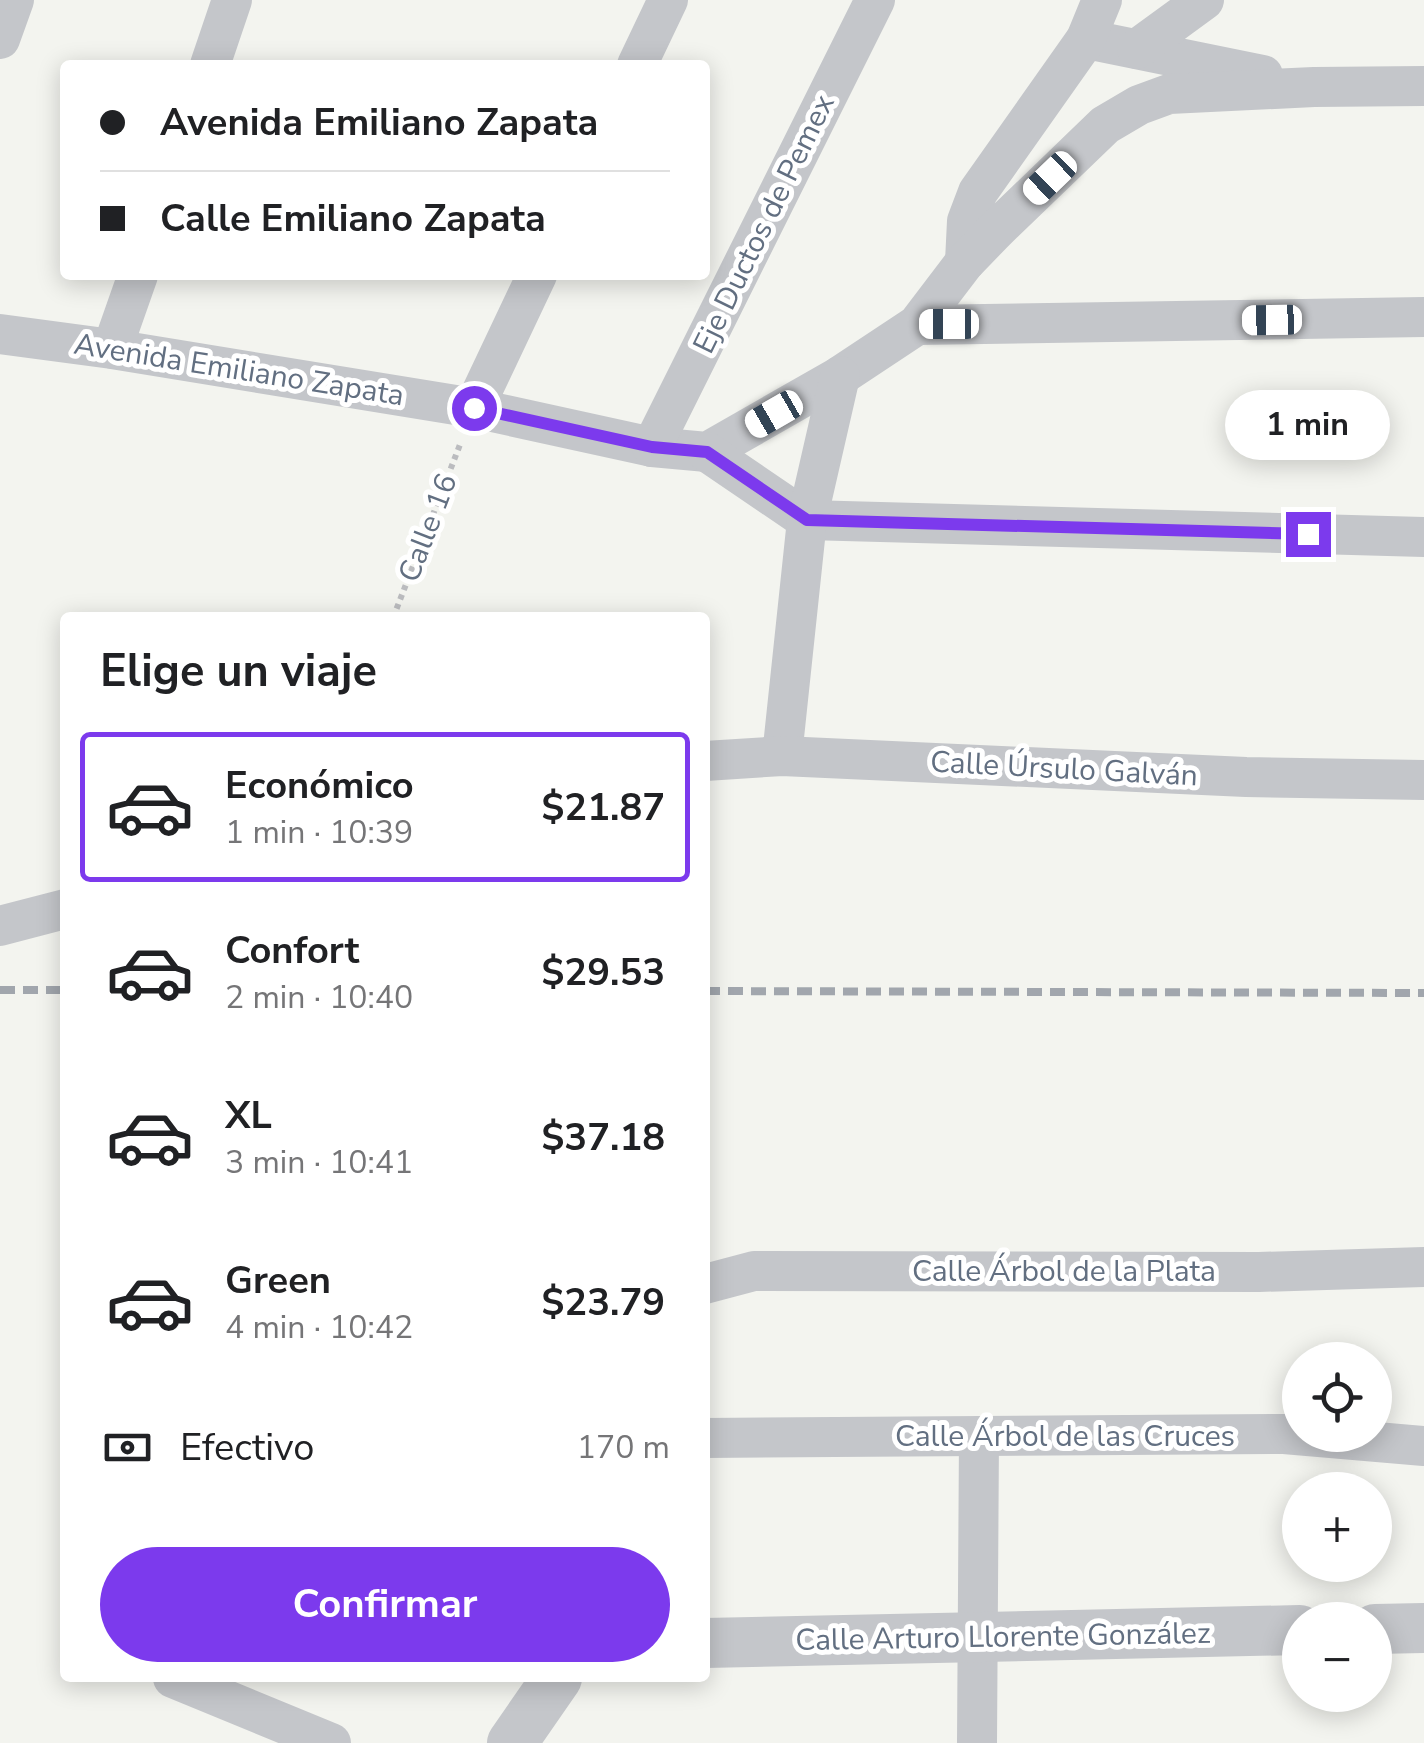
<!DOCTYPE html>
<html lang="es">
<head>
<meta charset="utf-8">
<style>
	:root { --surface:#fff; --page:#f2f2f2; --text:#202124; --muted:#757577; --line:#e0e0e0; --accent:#7c3aed }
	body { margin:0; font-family:"Nunito Sans",sans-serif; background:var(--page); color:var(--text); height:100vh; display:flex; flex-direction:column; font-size:38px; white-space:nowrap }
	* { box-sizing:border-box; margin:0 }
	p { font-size:32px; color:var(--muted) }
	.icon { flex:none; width:55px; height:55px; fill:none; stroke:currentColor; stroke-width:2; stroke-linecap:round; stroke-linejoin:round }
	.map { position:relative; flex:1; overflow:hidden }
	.side { position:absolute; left:60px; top:612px; width:650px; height:1070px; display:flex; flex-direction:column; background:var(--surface); border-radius:10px; box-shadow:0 5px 25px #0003 }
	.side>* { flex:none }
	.guide { position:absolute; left:60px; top:60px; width:650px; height:220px; border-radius:10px; box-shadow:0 5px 25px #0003; display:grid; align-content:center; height:220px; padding:0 40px; background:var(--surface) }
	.tools { position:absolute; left:1282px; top:1342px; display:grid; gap:20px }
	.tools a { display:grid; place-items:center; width:110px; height:110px; border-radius:50%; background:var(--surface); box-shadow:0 5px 25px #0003; font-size:50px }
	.end { position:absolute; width:45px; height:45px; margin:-22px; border:12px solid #7c3aed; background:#fff; box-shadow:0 0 0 5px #fff }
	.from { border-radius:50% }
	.bubble { position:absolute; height:70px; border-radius:35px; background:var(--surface); box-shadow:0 5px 25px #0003; font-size:32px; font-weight:700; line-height:70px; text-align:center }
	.car { position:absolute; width:30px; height:60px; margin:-30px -15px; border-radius:12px; box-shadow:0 0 8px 2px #0007; background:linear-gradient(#fff 24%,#345 0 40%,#fff 0 76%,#345 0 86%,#fff 0) }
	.guide b { display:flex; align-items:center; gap:35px; height:95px; font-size:38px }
	.guide b+b { border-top:2px solid var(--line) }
	.guide i { width:25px; height:25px; background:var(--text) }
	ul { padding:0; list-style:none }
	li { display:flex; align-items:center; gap:30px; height:150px; margin:0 20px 15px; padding:0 20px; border:5px solid transparent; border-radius:10px }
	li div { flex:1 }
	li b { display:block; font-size:38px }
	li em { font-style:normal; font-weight:700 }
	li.active { border-color:var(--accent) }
	li>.icon { width:90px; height:90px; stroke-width:1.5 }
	h2 { padding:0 40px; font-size:45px; line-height:120px }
	.pay { display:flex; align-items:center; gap:25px; height:110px; padding:0 40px; font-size:38px }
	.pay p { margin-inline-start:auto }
	.cta { display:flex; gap:20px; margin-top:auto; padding:20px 40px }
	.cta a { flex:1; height:115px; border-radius:60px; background:var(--accent); color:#fff; font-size:40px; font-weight:700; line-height:115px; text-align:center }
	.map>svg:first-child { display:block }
</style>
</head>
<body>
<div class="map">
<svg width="1424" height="1743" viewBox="0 0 1424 1743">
	<rect width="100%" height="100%" fill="#f3f4ef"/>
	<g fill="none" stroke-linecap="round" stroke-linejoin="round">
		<polyline stroke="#bbbcbf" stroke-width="6" stroke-dasharray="5 5" stroke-linecap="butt" points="393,618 461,442"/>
		<g stroke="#c4c6ca" stroke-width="40">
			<polyline points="0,39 14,0"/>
			<polyline points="1086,39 1263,75"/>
			<polyline points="1137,49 1204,0"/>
			<polyline points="210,65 232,0"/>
			<polyline points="637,65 668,0"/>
			<polyline points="965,262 967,221 978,192 1086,39 1102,0"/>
			<polyline points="917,325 1424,317"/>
			<polyline points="0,334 112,349 474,408 652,447 707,452 840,376 917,325 965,262 996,230 1105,125 1139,105 1169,94 1314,87 1424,86"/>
			<polyline points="112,349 138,275"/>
			<polyline points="474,408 537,275"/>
			<polyline points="652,447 875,0"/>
			<polyline points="707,452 807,520 1424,537"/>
			<polyline points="782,756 807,520 840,376"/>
			<polyline points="705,761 782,756 1246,777 1424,780"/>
			<polyline points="0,926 65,909"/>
			<polyline points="705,1284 754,1271 1259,1272 1424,1267"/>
			<polyline points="705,1438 1284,1434 1424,1446"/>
			<polyline points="173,1678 331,1743"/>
			<polyline points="977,1743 979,1436"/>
		</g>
		<g stroke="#c4c6ca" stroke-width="50">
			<polyline points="1375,1629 1424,1628"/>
			<polyline points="705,1643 1300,1630"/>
			<polyline points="512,1743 557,1678"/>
		</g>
		<g stroke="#a1a6ad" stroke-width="8" stroke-dasharray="15 8" stroke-linecap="butt">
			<polyline points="0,990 65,990"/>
			<polyline points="705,991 1424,993"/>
		</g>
	</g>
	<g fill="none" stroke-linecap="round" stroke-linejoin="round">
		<polyline stroke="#7c3aed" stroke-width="12" points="474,408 652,447 707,452 807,520 1308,534"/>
	</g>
	<g text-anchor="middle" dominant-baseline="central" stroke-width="10" stroke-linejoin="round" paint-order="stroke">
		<g font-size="30" fill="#626f81" stroke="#fff">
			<text transform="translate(764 224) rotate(-64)">Eje Ductos de Pemex</text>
			<text transform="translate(239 370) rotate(9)">Avenida Emiliano Zapata</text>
			<text transform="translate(428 528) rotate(-69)">Calle 16</text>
			<text transform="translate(1064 769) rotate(3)">Calle Úrsulo Galván</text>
			<text x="1064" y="1271">Calle Árbol de la Plata</text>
			<text x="1065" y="1436">Calle Árbol de las Cruces</text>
			<text transform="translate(1003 1637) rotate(-1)">Calle Arturo Llorente González</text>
		</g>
	</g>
</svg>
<div class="tools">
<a><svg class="icon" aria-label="locate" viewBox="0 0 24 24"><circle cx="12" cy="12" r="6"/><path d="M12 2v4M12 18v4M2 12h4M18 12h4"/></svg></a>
<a>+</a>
<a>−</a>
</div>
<i class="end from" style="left:474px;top:408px"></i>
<i class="end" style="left:1308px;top:534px"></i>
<div class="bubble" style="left:1225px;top:390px;width:165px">1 min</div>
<i class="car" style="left:1050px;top:178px;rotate:226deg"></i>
<i class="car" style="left:1272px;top:320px;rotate:269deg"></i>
<i class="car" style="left:949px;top:324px;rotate:270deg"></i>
<i class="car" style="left:774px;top:414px;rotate:240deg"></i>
<div class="guide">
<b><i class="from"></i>Avenida Emiliano Zapata</b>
<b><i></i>Calle Emiliano Zapata</b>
</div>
<section class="side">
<h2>Elige un viaje</h2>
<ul>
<li class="active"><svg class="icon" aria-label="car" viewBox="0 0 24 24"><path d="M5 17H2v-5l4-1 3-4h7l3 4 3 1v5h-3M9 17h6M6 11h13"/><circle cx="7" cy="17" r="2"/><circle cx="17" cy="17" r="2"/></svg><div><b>Económico</b><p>1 min · 10:39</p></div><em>$21.87</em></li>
<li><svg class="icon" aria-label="car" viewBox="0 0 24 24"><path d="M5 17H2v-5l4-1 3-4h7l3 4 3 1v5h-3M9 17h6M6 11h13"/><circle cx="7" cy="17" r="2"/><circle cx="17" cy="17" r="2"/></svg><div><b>Confort</b><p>2 min · 10:40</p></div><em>$29.53</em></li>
<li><svg class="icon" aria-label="car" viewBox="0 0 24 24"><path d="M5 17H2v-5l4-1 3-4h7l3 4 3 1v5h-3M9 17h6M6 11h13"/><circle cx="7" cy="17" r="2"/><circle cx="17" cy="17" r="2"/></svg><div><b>XL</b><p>3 min · 10:41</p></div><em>$37.18</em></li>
<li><svg class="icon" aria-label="car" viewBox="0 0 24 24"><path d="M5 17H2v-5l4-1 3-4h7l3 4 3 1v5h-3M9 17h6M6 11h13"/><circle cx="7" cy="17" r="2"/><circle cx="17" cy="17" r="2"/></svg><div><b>Green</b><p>4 min · 10:42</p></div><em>$23.79</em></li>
</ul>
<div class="pay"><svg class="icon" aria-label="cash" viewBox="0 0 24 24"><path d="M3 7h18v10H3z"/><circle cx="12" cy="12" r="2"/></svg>Efectivo<p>170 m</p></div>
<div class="cta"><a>Confirmar</a></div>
</section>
</div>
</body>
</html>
